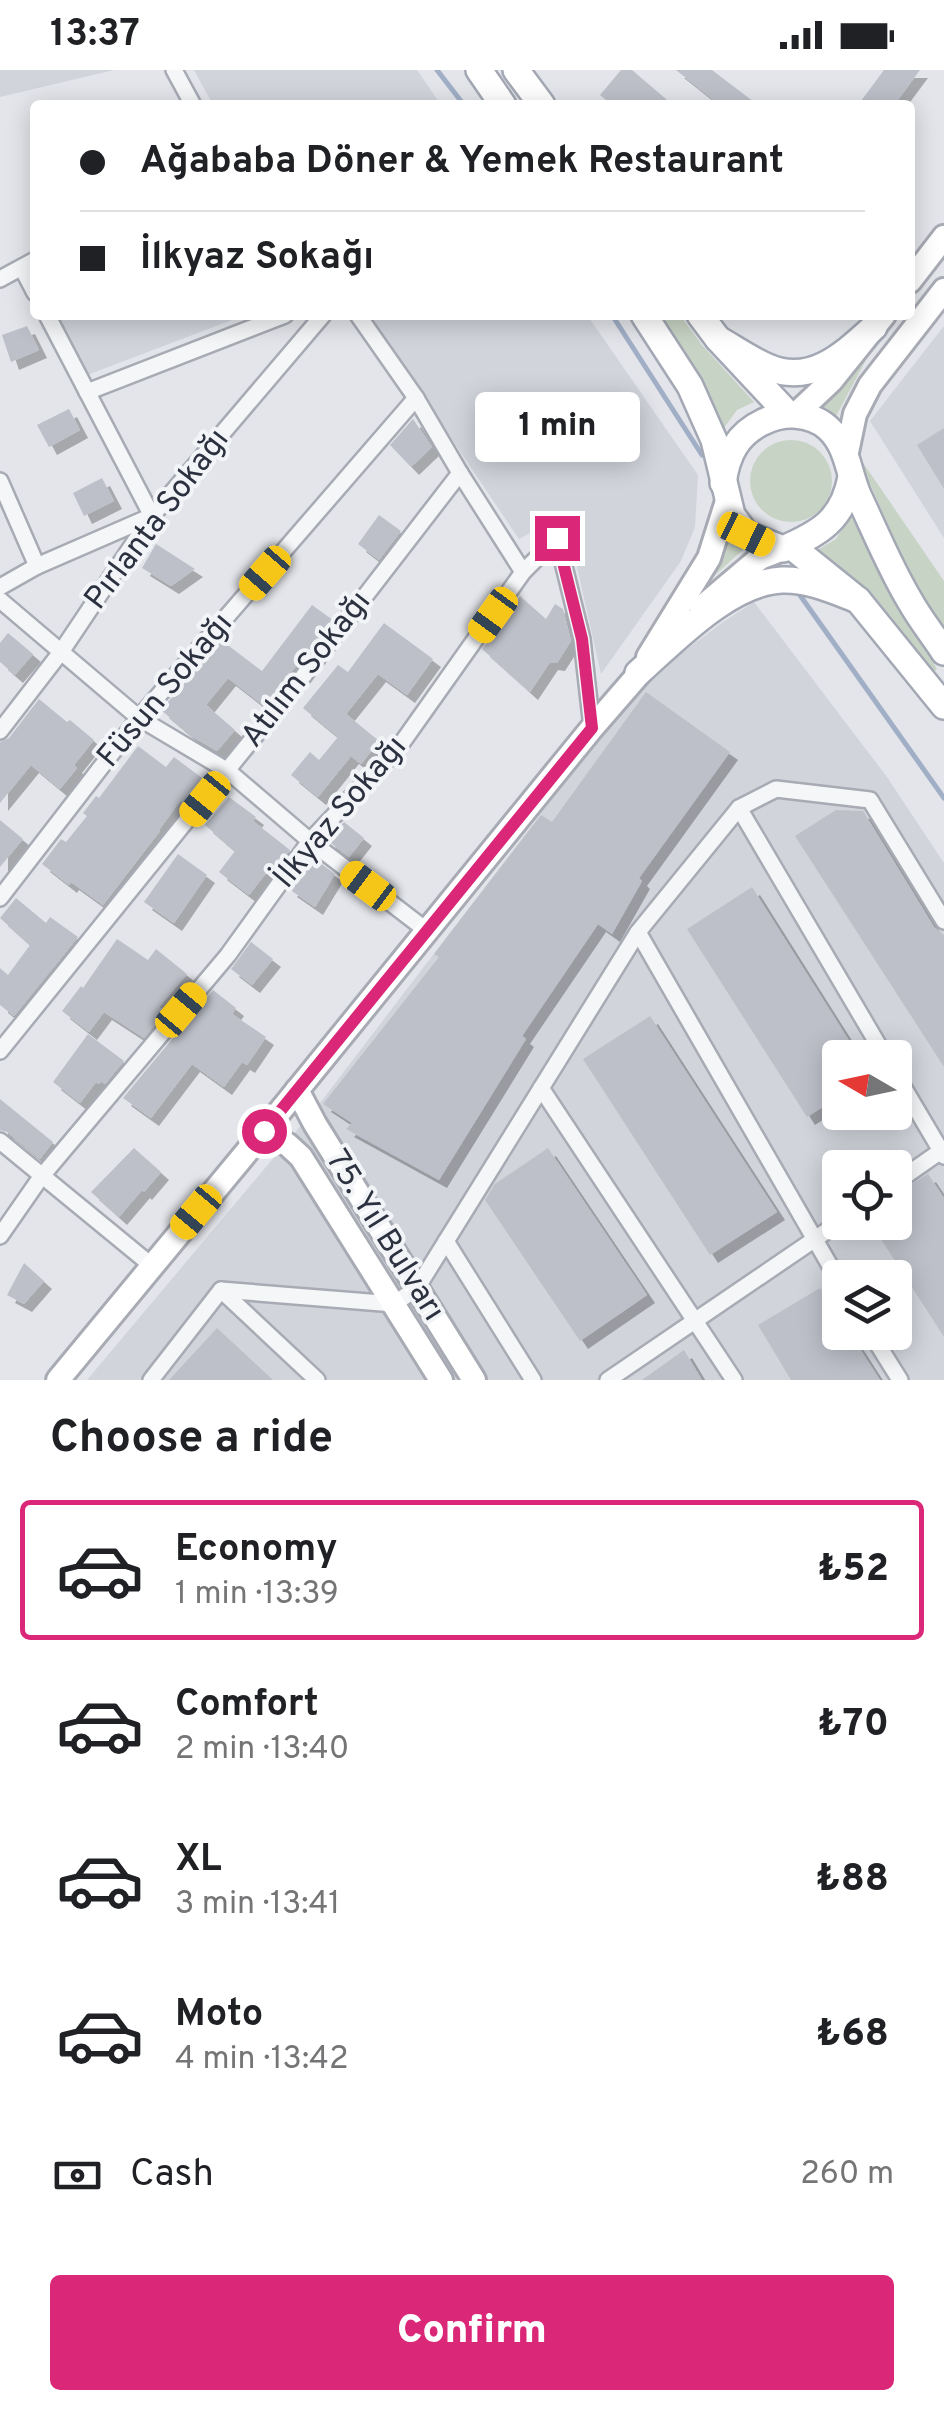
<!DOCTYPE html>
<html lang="en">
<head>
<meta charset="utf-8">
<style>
	:root { --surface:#fff; --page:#f6f6f6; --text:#202124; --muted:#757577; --line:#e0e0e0; --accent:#db2777 }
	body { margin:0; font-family:Overpass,sans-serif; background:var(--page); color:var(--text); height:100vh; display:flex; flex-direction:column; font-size:38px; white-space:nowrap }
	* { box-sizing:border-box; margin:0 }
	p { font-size:32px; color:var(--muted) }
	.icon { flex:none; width:55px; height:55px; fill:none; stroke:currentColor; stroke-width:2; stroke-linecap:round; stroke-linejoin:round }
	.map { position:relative; height:1310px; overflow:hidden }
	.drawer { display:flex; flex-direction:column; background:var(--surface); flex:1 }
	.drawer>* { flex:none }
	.guide { position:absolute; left:30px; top:30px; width:885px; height:220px; border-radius:10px; box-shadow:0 5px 25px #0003; display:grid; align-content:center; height:220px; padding:0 50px; background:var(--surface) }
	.needle { width:65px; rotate:279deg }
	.buttons { position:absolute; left:822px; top:970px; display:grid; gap:20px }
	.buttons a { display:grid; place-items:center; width:90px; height:90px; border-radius:10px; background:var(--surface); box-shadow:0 5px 25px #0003; font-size:50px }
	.end { position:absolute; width:45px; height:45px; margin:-22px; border:12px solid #db2777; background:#fff; box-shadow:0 0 0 5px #fff }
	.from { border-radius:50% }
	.bubble { position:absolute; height:70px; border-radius:10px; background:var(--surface); box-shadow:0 5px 25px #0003; font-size:32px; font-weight:800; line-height:70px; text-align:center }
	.car { position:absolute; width:30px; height:60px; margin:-30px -15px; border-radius:12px; box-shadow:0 0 8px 2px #0007; background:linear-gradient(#f5c518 24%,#345 0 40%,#f5c518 0 76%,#345 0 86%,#f5c518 0) }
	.guide b { display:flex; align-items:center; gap:35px; height:95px; font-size:38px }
	.guide b+b { border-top:2px solid var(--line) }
	.guide i { width:25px; height:25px; background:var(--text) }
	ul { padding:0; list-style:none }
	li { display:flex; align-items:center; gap:30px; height:140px; margin:0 20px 15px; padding:0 30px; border:5px solid transparent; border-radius:10px }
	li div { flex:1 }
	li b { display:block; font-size:38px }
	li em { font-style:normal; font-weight:800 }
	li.current { border-color:var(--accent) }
	li>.icon { width:90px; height:90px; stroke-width:1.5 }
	h2 { padding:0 50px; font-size:45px; line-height:120px }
	.pay { display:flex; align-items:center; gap:25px; height:110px; padding:0 50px; font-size:38px }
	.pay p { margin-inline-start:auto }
	.action { display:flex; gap:20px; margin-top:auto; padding:20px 50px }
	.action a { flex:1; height:115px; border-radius:10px; background:var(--accent); color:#fff; font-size:40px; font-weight:800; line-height:115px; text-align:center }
	.status { display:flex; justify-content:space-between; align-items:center; height:70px; padding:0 50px; background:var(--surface); direction:ltr }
	.status svg { height:28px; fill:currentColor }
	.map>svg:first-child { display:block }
</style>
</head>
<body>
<div class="status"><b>13:37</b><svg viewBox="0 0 49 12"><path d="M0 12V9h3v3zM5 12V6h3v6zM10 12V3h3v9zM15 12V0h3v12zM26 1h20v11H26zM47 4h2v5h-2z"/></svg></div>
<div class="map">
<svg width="944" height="1310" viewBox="0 0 944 1310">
	<defs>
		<filter id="shadow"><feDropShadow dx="8" dy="8" stdDeviation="0" flood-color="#0004"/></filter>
	</defs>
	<rect width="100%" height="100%" fill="#e3e5ea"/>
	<g fill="#d1d4db" fill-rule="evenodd">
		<polygon points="0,0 114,0 0,27"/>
		<polygon points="194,0 417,0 441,35 213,35"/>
		<polygon points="56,245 245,245 82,307"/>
		<polygon points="368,245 587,245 698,405 695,457 681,491 601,604 565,444 519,469"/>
		<polygon points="944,256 944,468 870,351"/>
		<path d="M754,532L887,707L944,793V1310H87L323,1029L639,615L723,552ZM840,988H895V1042H840ZM840,1098H895V1152H840ZM840,1208H895V1262H840Z"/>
	</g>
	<g fill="#c7d3c4">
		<polygon points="656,245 680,245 702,275 754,332 737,340 721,362"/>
		<polygon points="874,275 835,348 814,337"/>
		<circle cx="791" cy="411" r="41"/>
		<polygon points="857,384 944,511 944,566 920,528"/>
		<polygon points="851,446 887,518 937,599 930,604 816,481 836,469"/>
		<polygon points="729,460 746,477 695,523"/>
	</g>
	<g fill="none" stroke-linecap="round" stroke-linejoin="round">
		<g stroke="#a1afc6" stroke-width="5">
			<polyline points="437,0 464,35"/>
			<polyline points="612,245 702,385"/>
			<polyline points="797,521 944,728"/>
		</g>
	</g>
	<g fill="#bdc0c9" filter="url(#shadow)">
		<polygon points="621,0 632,0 673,35 612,35 600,25"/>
		<polygon points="676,0 712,0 758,35 720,35"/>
		<polygon points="884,0 920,0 894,35 858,35"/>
		<polygon points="27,256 39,280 11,292 2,265"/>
		<polygon points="69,339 80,360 49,377 37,355"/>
		<polygon points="413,349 432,377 411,397 390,375"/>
		<polygon points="944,358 944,419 917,375"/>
		<polygon points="102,408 114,431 84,446 73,423"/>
		<polygon points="379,445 401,461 379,490 358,474"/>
		<polygon points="156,474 195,499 171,516 142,498"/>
		<polygon points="520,526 546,549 555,534 563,539 571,571 557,593 550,592 530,622 482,579"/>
		<polygon points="312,535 333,550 264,636 228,608 206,635 235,660 217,681 193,667 161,640 221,570 262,601"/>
		<polygon points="384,553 433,589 407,625 378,604 346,644 379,671 361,694 351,686 318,727 291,705 310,682 319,690 338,667 303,638 338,595 348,602"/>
		<polygon points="8,563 33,584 15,605 0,592 0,573"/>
		<polygon points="646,622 730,682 639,808 642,811 612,864 598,854 522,966 526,969 439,1110 346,1059 352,1053 323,1034 439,887 434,884 541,745 552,752"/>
		<polygon points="39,629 67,652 70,650 94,670 74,695 77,698 60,719 31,695 0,733 0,672 9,668"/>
		<polygon points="138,676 166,697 174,687 202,708 184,733 180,731 159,760 160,761 103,835 71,812 69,815 42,794 61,769 66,772 87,746 83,743 96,726 99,728"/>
		<polygon points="229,727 256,747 253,751 290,780 271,806 266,803 249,825 219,802 235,781 205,755"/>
		<polygon points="836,740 863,741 934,857 944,865 944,997 795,766"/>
		<polygon points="0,750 23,769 0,797"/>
		<polygon points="344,752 364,768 349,787 327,770"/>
		<polygon points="178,784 207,805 174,853 144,832"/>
		<polygon points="312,787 335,804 315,837 289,819"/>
		<polygon points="752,817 860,988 840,988 840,1026 807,1047 687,859"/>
		<polygon points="16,828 46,853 50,847 78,867 14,946 0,935 0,898 8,905 30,875 0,848"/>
		<polygon points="117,869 148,890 156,879 187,904 159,937 165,942 144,968 104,942 89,962 62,941 81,916 83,918"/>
		<polygon points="251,872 273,889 252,915 231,899"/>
		<polygon points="213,920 236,938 232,944 266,967 247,995 242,992 224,1017 192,994 151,1048 123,1028"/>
		<polygon points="650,946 777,1142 710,1185 583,989"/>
		<polygon points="88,964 124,991 105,1014 101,1011 99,1014 96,1012 80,1033 53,1012"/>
		<polygon points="0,1029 53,1072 40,1089 7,1062 0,1060"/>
		<polygon points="134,1078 161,1102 144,1122 142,1120 119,1147 91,1122"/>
		<polygon points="548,1078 647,1225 580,1271 485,1130 495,1114"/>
		<polygon points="928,1104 944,1128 944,1267 870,1152 895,1152 895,1124"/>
		<polygon points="24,1193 44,1211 24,1234 7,1225"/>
		<polygon points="820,1218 840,1248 840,1262 849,1262 880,1310 791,1310 758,1255"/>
		<polygon points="217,1258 273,1310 169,1310"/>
		<polygon points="684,1280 702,1310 642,1310"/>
	</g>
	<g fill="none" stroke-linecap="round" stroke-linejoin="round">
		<g stroke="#a8abb4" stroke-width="20">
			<g id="street">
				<polyline points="174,0 193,35"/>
				<polyline points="22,198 35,223"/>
				<polyline points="0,209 35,190"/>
				<polyline points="358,245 416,328 460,403 523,502"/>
				<polyline points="87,322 285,245"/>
				<polyline points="0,411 37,496"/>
				<polyline points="0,517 37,496 152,446 47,245"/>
				<polyline points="0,530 139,648 228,701 310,771 426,860"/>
				<polyline points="0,661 61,582 152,446 323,245"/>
				<polyline points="739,738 886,988"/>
				<polyline points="0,828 139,648 416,328"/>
				<polyline points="0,981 305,604 460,403"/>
				<polyline points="895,1003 944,1086"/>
				<polyline points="541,1018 734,1310"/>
				<polyline points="0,1071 151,1195"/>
				<polyline points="895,1113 941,1081"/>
				<polyline points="0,1166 41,1107 228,885 310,771 399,677 523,502 557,468 582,569 592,658"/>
				<polyline points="446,1171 533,1310"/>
				<polyline points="840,1213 638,862 739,738 776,719 870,730 944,851"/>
				<polyline points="221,1220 317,1310"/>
				<polyline points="870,1262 900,1310"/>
				<polyline points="151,1310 221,1220 394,1234 417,1218 638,862"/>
				<polyline points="608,1310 840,1152"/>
			</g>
		</g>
		<g stroke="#a8abb4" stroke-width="28">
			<g id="secondary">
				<polyline points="910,211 944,167"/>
				<polyline points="795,345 831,311 884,245"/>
				<polyline points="846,387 855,344 870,315 944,220"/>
				<polyline points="701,538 760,488 783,479"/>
				<polyline points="648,587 709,488 727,431"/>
				<polyline points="297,1020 315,1054 474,1310"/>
				<polyline points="264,1061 288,1075 301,1087 441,1310"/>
				<polyline points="58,1310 264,1061 592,658 651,590"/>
			</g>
		</g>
		<g stroke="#a3a8b4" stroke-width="30">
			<g id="primary">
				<polyline points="479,0 503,35"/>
				<polyline points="516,0 542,35"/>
				<path d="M644,245L690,316L714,370L732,445L746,464L783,479C820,463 843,450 851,407"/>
				<polyline points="700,245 718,269 788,344"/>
				<path d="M718,269C734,278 751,290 768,297C811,316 844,284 874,257"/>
				<path d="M723,413C727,385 737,364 763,352C783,342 810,342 828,358C848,376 848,403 859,427C875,461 890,498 910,531C920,549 933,565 944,582"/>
				<polyline points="791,476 858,530 944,636"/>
				<path d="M638,603C675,570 730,512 782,510C808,509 834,521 858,530"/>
			</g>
		</g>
		<use href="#street" stroke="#f5f6f8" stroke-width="15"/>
		<use href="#secondary" stroke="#fff" stroke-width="22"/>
		<use href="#primary" stroke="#fff" stroke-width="25"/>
	</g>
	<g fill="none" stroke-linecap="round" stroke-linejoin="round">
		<polyline stroke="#db2777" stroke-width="12" points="264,1061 592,658 582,569 557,468"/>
	</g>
	<g text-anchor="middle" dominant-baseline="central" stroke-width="8" stroke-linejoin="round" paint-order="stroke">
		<g font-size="32" fill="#2c3140" stroke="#f2f4f7">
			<text transform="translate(158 450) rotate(-53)">Pırlanta Sokağı</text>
			<text transform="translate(307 600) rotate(-52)">Atılım Sokağı</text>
			<text transform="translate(166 621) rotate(-50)">Füsun Sokağı</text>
			<text transform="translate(341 743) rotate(-50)">İlkyaz Sokağı</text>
			<text transform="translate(384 1166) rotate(58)">75. Yıl Bulvarı</text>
		</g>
	</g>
</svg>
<div class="buttons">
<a><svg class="needle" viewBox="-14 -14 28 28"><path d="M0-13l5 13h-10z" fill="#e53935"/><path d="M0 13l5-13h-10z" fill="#757577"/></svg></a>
<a><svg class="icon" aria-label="locate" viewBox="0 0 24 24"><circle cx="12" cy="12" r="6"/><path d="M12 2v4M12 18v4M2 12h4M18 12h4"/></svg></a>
<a><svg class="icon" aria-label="layers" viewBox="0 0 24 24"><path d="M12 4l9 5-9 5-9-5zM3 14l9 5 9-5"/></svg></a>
</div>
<i class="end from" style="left:264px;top:1061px"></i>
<i class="end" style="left:557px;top:468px"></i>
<div class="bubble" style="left:475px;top:322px;width:165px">1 min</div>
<i class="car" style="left:746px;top:464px;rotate:116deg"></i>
<i class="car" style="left:265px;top:503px;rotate:221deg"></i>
<i class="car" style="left:493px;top:545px;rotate:216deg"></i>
<i class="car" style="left:205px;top:729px;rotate:219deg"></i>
<i class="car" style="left:368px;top:816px;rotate:307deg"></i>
<i class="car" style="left:181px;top:940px;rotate:40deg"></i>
<i class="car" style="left:196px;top:1142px;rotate:220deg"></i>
<div class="guide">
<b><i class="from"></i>Ağababa Döner &amp; Yemek Restaurant</b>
<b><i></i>İlkyaz Sokağı</b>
</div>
</div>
<section class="drawer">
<h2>Choose a ride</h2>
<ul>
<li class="current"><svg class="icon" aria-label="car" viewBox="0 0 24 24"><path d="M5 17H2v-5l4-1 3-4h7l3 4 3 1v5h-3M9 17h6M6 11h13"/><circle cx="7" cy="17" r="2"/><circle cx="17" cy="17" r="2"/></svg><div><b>Economy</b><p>1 min · 13:39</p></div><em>₺52</em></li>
<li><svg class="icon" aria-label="car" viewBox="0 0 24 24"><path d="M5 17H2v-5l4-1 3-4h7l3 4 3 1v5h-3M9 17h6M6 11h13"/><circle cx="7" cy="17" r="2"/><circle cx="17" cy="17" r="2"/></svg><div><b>Comfort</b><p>2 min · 13:40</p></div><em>₺70</em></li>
<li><svg class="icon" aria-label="car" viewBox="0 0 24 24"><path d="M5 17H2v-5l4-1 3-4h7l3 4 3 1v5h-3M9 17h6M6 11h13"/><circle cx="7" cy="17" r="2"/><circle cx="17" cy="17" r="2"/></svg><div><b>XL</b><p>3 min · 13:41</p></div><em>₺88</em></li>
<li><svg class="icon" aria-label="car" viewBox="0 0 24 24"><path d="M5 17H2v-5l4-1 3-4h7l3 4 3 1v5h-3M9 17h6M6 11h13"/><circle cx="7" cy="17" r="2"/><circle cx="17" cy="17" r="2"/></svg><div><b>Moto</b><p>4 min · 13:42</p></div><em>₺68</em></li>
</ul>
<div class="pay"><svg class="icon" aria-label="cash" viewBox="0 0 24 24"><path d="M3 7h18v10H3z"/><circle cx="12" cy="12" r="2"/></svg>Cash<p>260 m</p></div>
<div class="action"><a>Confirm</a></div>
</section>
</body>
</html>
